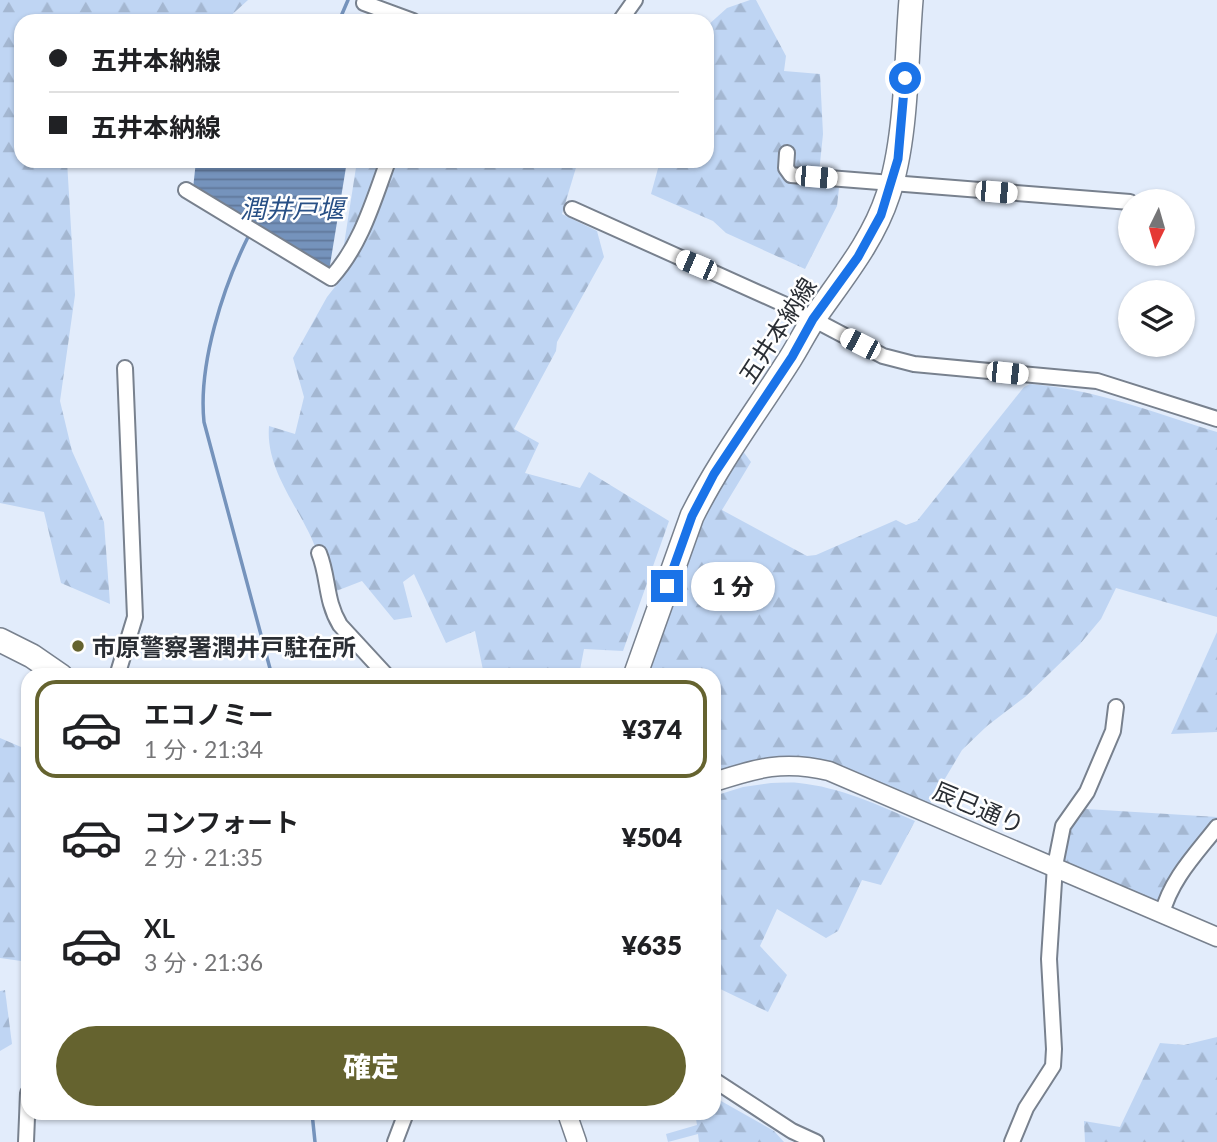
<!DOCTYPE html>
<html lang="ja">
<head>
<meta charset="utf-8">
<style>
	:root { --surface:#fff; --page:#f6f6f6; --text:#202124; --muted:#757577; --line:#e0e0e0; --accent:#65632f }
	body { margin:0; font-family:Lato,"Noto Sans JP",sans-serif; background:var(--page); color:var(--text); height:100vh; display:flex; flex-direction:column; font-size:26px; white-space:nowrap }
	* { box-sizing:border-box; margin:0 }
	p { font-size:23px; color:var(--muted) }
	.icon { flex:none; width:38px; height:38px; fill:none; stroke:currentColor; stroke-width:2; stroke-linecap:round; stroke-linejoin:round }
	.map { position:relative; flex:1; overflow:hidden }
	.panel { position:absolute; left:21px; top:668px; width:700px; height:452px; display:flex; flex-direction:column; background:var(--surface); border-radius:21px; box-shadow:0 2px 5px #0004 }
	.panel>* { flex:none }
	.top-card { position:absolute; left:14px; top:14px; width:700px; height:154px; border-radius:21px; box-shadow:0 2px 5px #0004; display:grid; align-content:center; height:154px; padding:0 35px; background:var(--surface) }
	.needle { width:46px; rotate:185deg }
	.controls { position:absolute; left:1118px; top:189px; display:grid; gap:14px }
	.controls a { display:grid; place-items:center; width:77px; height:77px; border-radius:50%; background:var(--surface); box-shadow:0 2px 5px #0004; font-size:35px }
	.end { position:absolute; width:32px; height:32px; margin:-16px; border:9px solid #1a73e8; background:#fff; box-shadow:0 0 0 4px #fff }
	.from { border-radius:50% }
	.bubble { position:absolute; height:49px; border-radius:24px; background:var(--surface); box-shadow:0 2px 5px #0004; font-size:23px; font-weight:800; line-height:49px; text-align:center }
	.car { position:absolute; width:21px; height:42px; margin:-21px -10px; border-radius:9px; box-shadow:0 0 5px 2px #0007; background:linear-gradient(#fff 24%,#345 0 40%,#fff 0 76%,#345 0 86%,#fff 0) }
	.top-card b { display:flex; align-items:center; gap:24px; height:66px; font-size:26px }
	.top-card b+b { border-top:2px solid var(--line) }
	.top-card i { width:18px; height:18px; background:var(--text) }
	ul { padding:12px 0 0; list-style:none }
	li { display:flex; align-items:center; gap:21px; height:98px; margin:0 14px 10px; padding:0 21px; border:4px solid transparent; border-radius:21px }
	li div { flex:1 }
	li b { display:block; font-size:26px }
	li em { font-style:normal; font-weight:800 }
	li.on { border-color:var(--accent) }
	li>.icon { width:63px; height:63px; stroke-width:1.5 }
	.cta { display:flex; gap:14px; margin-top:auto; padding:14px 35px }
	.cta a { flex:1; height:80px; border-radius:42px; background:var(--accent); color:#fff; font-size:28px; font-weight:800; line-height:80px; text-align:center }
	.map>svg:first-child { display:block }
</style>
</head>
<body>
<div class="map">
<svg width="1217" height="1142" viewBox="0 0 1217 1142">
	<defs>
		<pattern id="forest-firs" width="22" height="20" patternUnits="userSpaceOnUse" patternTransform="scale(1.75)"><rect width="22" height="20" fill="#bfd5f3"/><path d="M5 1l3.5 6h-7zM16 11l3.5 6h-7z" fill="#a4b7d1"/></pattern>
		<pattern id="water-rules" width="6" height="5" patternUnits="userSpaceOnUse" patternTransform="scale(1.75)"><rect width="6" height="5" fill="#7593bc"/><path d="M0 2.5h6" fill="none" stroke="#60789a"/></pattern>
	</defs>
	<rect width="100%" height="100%" fill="#e2ecfb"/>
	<g fill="url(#forest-firs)">
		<polygon points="0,0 248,0 225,21 21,21 21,161 67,161 75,295 60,401 72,451 104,522 110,604 61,583 44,512 0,503"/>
		<polygon points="750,0 756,0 786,56 784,71 820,74 823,134 818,183 839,188 837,206 805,269 726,233 713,221 651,194 660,161 707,161 707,26 727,8"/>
		<path d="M357,161H578L562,214L597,231L604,257L557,342L556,351L514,429L539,443L525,473L580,488L589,472L669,521L623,651L584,649L579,675H484L475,631L446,643L414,574L403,582L412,617L394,620L362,581L326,595C324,583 323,570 319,558C306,513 265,475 269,426L295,434L304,397L293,358L327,297L338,283Z"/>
		<path d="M1030,384C1095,389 1155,413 1217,432V617L1116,588L1101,619L1080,644L1025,697L987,726L962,750L927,809L839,768L714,779V676H645L688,558L712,502L742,450L751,462L722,510L807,556L816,555L896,520L906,525L917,521L1024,387Z"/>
		<polygon points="1217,632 1217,732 1171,734"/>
		<polygon points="0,738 28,750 28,962 0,958"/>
		<path d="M771,783C780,783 790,782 799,783C839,787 879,805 915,821L881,885L862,880L838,931L826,938L777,909L760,946L787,975L768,1012L714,986V796L743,787Z"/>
		<polygon points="1086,809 1217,817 1217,836 1159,906 1055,862 1065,827"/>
		<polygon points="5,990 12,1044 0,1051 0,991"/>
		<polygon points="1217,1037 1217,1142 1085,1142 1084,1121 1120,1127 1160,1043 1184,1045"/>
		<polygon points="714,1097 774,1131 784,1142 699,1142 698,1134 668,1142 666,1134 697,1125 695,1113 714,1113"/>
	</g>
	<polygon fill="url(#water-rules)" points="196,161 347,161 328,277 323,282 192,198"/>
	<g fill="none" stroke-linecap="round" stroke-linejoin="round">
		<g stroke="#7593bc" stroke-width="3.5">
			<polyline points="339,21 348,0"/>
			<path d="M249,235C223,287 198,364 204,422L272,676"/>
			<polyline points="312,1113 315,1142"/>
		</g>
		<g stroke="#78818e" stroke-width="18">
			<g id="minor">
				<polyline points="365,0 364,3 413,21"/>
				<polyline points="620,21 635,0"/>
				<polyline points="787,153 786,168 791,175 1130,202"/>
				<path d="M186,190L331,278C361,245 373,202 388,161"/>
				<polyline points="572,209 790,307 883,356 914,364 1097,381 1217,419"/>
				<path d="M319,553C329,578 325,600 340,625L387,676"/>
				<polyline points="117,676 135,617 125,368"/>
				<path d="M1162,914C1171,879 1196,854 1217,827"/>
				<polyline points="714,1080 792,1131 816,1142"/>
				<polyline points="26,1142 28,1093"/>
				<polyline points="395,1142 406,1113"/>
				<polyline points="1012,1142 1026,1108 1053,1066 1054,1049 1049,959 1055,866 1063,826 1087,792 1113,731 1116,707"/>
			</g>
		</g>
		<g stroke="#78818e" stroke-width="21">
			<g id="tertiary">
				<path d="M714,782C757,768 784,760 829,771L1217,937"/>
				<polyline points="567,1113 577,1142"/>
			</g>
		</g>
		<g stroke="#78818e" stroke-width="26">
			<g id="primary">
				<polyline points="0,640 32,656 61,676"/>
				<path d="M635,676L692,516C720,460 757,411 790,359C799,345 806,330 815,317C842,278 873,241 888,195C907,139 906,60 911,0"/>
			</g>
		</g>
		<use href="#minor" stroke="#fff" stroke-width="14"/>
		<use href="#tertiary" stroke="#fff" stroke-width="18"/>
		<use href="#primary" stroke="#fff" stroke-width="23"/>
	</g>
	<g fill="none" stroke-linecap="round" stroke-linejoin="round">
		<polyline stroke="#1a73e8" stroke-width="9" points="667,586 692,516 714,474 792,357 813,319 858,257 881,215 898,159 905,78"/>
	</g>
	<circle fill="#65632f" stroke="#fff" stroke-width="2.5" cx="78" cy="646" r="7"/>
	<g text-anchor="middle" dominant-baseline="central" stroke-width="5" stroke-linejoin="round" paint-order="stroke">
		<g font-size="24" fill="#2a2e34" stroke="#fff">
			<text transform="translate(777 330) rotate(-57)">五井本納線</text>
			<text transform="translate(979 807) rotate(23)">辰巳通り</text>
		</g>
		<g font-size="24" font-weight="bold" fill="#2a2e34" stroke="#fff" text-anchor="start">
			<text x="92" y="646">市原警察署潤井戸駐在所</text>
		</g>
		<g font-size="26" font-style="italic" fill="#285086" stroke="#fff">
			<text x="292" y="208">潤井戸堰</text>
		</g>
	</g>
</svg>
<div class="controls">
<a><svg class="needle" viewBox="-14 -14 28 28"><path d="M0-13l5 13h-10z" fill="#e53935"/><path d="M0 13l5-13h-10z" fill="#757577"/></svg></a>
<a><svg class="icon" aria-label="layers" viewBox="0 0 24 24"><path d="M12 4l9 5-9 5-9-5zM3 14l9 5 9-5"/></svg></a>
</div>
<i class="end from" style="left:905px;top:78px"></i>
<i class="end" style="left:667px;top:586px"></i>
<div class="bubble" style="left:691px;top:562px;width:84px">1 分</div>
<i class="car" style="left:816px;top:177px;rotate:95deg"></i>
<i class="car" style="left:996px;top:192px;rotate:95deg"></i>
<i class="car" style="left:696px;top:265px;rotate:293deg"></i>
<i class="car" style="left:860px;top:344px;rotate:297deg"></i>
<i class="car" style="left:1007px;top:373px;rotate:96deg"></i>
<div class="top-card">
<b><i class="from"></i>五井本納線</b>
<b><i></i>五井本納線</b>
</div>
<section class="panel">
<ul>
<li class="on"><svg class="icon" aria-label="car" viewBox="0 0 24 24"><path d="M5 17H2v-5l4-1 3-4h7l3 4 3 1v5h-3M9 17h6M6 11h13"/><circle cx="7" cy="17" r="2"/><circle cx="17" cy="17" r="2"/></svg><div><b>エコノミー</b><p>1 分 · 21:34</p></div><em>¥374</em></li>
<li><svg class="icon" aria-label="car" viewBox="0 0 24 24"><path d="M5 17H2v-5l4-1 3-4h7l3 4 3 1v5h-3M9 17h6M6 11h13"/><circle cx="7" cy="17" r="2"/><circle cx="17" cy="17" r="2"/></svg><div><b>コンフォート</b><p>2 分 · 21:35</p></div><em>¥504</em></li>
<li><svg class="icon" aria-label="car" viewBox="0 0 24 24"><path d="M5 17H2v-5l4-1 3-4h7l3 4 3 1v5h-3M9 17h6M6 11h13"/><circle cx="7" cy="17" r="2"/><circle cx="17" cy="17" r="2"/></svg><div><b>XL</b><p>3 分 · 21:36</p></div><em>¥635</em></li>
</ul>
<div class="cta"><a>確定</a></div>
</section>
</div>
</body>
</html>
